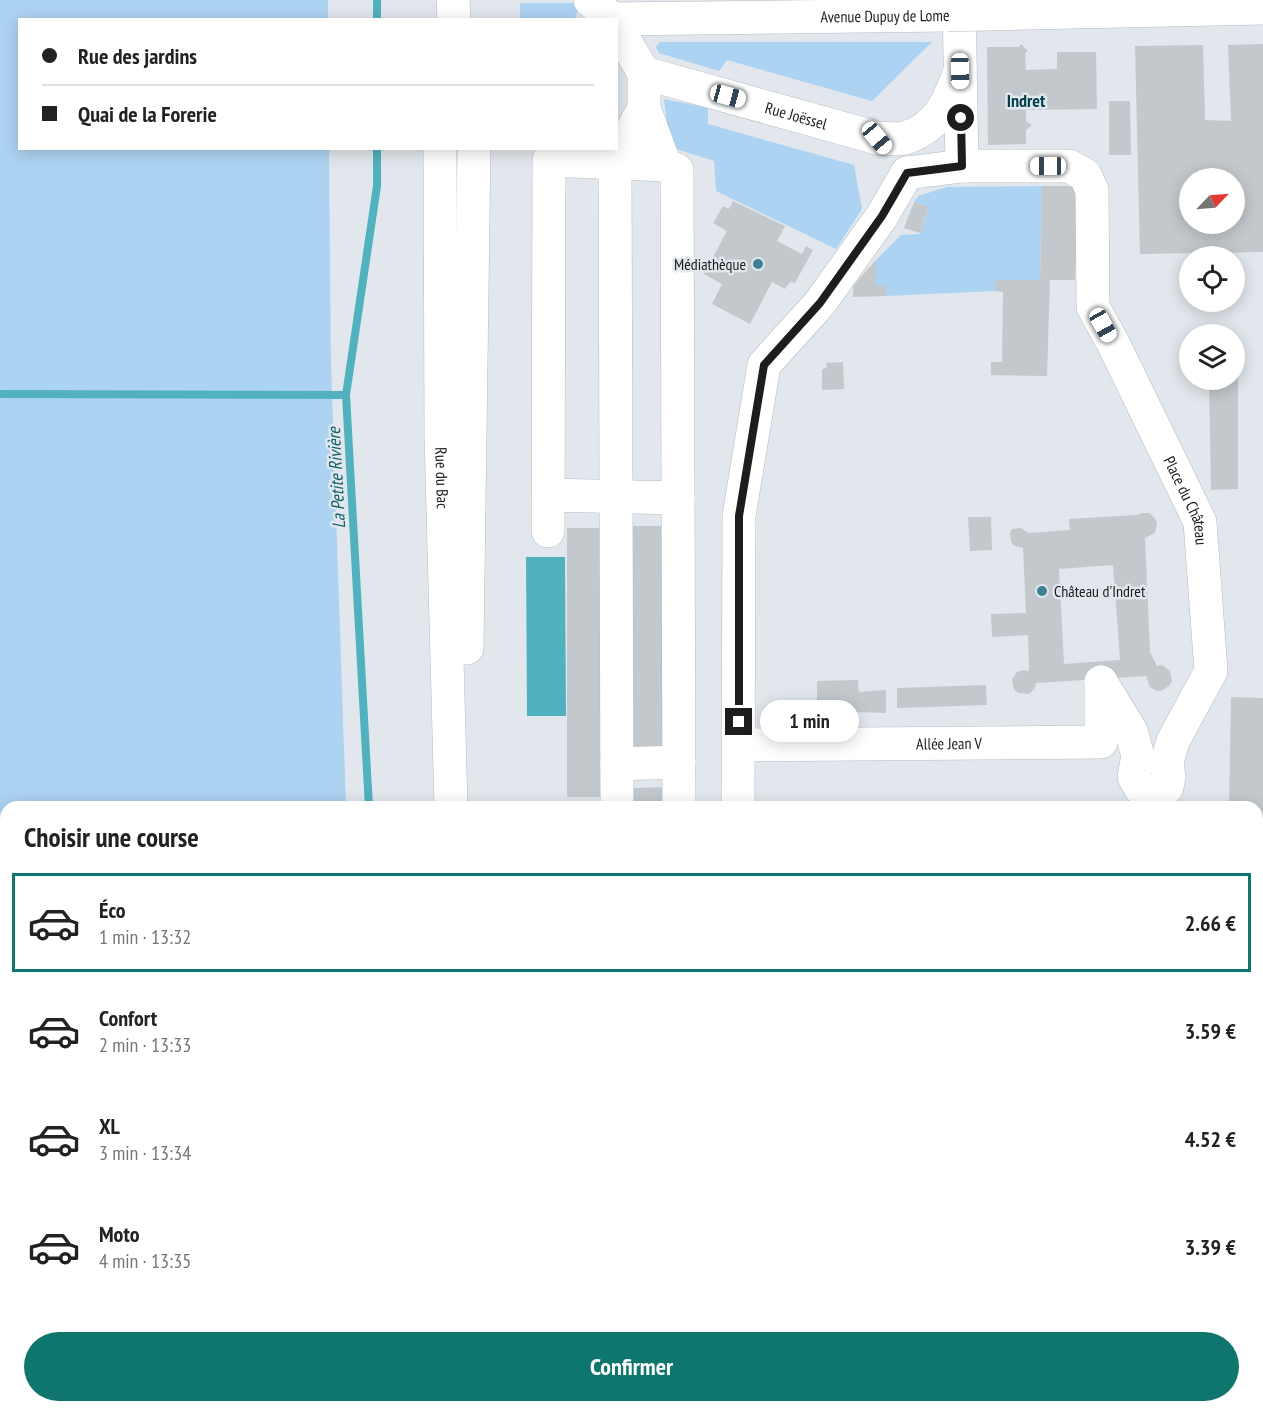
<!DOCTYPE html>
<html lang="fr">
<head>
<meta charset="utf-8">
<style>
	:root { --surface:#fff; --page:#f6f6f6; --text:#222; --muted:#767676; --line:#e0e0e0; --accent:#0f766e }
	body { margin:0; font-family:"PT Sans Narrow",sans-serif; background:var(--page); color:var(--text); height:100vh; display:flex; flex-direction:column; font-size:22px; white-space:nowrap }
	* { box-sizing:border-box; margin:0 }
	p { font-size:20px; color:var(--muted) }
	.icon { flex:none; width:33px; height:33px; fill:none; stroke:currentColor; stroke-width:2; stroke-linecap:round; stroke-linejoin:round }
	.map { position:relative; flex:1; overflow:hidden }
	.sheet { position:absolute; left:0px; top:801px; width:1263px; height:612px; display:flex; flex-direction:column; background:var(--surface); border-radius:18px 18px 0 0; box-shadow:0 3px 15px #0003 }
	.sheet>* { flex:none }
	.guide { position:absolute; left:18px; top:18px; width:600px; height:132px; border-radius:0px; box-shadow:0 3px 15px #0003; display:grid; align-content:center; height:132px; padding:0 24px; background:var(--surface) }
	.needle { width:39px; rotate:65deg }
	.buttons { position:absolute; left:1179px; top:168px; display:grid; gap:12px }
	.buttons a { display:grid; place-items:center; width:66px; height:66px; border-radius:50%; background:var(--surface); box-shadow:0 3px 15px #0003; font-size:30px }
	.end { position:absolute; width:27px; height:27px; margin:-14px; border:8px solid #1b1d1f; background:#fff; box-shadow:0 0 0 3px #fff }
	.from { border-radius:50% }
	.bubble { position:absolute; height:42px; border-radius:21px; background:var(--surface); box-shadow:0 3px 15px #0003; font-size:20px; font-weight:800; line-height:42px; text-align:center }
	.car { position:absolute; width:18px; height:36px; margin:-18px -9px; border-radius:8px; box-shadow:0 0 4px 2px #0007; background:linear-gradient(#fff 24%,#345 0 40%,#fff 0 76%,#345 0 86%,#fff 0) }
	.guide b { display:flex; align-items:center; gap:21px; height:57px; font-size:22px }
	.guide b+b { border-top:2px solid var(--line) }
	.guide i { width:15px; height:15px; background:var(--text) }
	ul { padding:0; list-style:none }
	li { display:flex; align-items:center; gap:18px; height:99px; margin:0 12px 9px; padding:0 12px; border:3px solid transparent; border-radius:0px }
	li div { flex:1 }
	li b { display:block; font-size:22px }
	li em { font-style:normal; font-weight:800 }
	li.current { border-color:var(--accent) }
	li>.icon { width:54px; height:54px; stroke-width:1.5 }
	h2 { padding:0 24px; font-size:27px; line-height:72px }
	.primary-button { display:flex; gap:12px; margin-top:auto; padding:12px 24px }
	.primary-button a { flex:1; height:69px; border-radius:36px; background:var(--accent); color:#fff; font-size:24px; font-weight:800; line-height:69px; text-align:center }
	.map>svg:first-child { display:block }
</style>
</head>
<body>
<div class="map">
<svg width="1263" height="1413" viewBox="0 0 1263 1413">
	<rect width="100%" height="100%" fill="#e1e7ec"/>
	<g fill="#add3f2">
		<polygon points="0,0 328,0 328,19 20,20 20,148 329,149 331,364 346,807 6,807 6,1099 0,1099"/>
		<polygon points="520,3 580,3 575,19 520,20"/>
		<polygon points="660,42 932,42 872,101 727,60 719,71 659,53 656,47"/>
		<polygon points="664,99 708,108 708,124 854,165 862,209 836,249 716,191 714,161 670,147"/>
		<polygon points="1042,186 1040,280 995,280 995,291 887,296 886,285 876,285 876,260 901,235 920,234 929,207 914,202 918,196 947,187"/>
		<polygon points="0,1200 6,1200 6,1407 408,1407 408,1413 0,1413"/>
		<polygon points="530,1407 625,1407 623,1413 530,1413"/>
	</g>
	<polygon fill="#52b1bf" points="526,557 565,557 566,716 527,716"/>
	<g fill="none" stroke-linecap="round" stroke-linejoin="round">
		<g stroke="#52b1bf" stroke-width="8">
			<polyline points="377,0 377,20"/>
			<polyline points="0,394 346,395"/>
			<polyline points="369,807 346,395 377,186 377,148"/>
			<polyline points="0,1228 6,1228"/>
			<polyline points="385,1407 385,1413"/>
		</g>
	</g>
	<g fill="#c3c8cd" fill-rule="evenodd">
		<polygon points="1021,44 1028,51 1025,53 1026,70 1057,69 1057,52 1096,52 1097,109 1026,110 1026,121 1032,125 1026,130 1026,144 988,145 987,47 1019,47"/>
		<path d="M1263,44V252L1140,254L1135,46L1203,45L1205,120L1231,121L1228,45ZM1190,178H1234V224H1190Z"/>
		<polygon points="1109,101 1130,101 1131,155 1109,155"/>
		<polygon points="1042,186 1078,186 1075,280 1050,280 1047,376 991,375 991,362 1002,362 1003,292 995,291 995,280 1040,280"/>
		<polygon points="733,201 785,226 777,241 802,254 806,246 813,250 795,283 790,282 785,289 772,282 750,324 712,304 722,284 704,274 727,231 713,223 723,206 729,209"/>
		<polygon points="914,202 929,207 920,233 904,228"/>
		<polygon points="876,260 876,285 886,285 887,296 853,297 853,286"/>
		<polygon points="1234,361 1238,361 1238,489 1211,490 1209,380 1234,380"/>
		<polygon points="843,362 844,389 822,390 822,369 827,368 826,363"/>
		<path d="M1142,513H1149L1154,517L1157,522L1155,533L1145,538L1150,652L1157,666L1162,665L1170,671L1172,681L1169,686L1161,691L1155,690L1150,687L1146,676L1036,683L1035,688L1029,694L1019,693L1014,690L1012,679L1017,672L1022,670L1029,671L1028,635L992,637L991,614L1026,613L1023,548L1013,545L1011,541L1010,533L1012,529L1021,528L1029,533L1070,530L1069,519L1136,515ZM1113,565L1120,660L1064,664L1059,569Z"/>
		<polygon points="968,517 991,517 992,550 970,551"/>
		<polygon points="629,526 668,526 669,752 630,752"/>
		<rect x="567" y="528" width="39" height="269"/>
		<polygon points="858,680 859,692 886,690 886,713 850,712 850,724 843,724 843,733 801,729 801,705 817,705 817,681"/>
		<polygon points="986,685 987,705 897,708 897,688"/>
		<polygon points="1231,697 1263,698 1263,1413 820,1413 820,1407 1257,1407 1257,807 1229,807"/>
		<polygon points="670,787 670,807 631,807 631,788"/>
		<rect x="634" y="1407" width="26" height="6"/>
		<rect x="761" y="1407" width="34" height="6"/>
	</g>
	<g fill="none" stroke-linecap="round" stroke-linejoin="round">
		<g stroke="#b5bbc0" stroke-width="34">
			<g id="minor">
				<polyline points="590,0 613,20"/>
				<polyline points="959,0 962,166"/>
				<polyline points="986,14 1263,8"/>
				<path id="s1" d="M613,19L947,15"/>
				<polyline points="616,26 644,73 644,108 665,165"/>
				<path id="s2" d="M644,73L877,138C886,138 897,140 905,138C939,127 949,101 960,71"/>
				<path id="s3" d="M907,173L962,166H1069L1085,175L1092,190L1093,307L1113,343L1200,522L1211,671L1173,741L1167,762L1169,777L1167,787L1153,791L1141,789L1134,777L1138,756L1131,731L1101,682"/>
				<polyline points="549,495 678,498"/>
				<polyline points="548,531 549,160 665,165 677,170 679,807"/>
				<path id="s4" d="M739,745L1101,742V682"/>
				<polyline points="617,764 679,762"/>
				<polyline points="617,807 615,162 644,108"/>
				<polyline points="738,807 739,516 764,365 820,303 882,216 907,173"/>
				<polyline points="0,1153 6,1153"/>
				<polyline points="706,1413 707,1407"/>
				<polyline points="809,1413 809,1407"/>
			</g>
		</g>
		<g stroke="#b5bbc0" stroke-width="34">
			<g id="major">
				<polyline points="453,0 454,20"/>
				<path id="s5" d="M440,148L441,436L451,807"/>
				<polyline points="467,648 474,148"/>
				<polyline points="499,1407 499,1413"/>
			</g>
		</g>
		<use href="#minor" stroke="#fff" stroke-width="33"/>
		<use href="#major" stroke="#fff" stroke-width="33"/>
		<g stroke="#b5bbc0" stroke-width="34" stroke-linecap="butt">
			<polyline id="minor-bridge" points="947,15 986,14"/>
		</g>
		<use href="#minor-bridge" stroke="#fff" stroke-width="33"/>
	</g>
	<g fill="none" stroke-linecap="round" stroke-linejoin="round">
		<polyline stroke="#1b1d1f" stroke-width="8" points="739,722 739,516 764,365 820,303 882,216 907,173 962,166 961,118"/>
	</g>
	<g fill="#3e8192" stroke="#e1e7ec" stroke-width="2">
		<circle cx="758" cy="264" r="6"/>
		<circle cx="1042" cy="591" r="6"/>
	</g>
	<g text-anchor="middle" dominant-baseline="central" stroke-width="5" stroke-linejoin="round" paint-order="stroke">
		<g font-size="16" fill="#1b1d1f" stroke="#e1e7ec">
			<text stroke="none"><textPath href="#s1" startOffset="272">Avenue Dupuy de Lome</textPath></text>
			<text stroke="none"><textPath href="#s2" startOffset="158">Rue Joëssel</textPath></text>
			<text stroke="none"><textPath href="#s5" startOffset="330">Rue du Bac</textPath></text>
			<text stroke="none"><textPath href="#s3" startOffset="530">Place du Château</textPath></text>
			<text stroke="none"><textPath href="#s4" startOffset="210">Allée Jean V</textPath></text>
		</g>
		<g font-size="16" fill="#1b1d1f" stroke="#e1e7ec" text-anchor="end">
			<text x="746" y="264">Médiathèque</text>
			<text x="1054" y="591" text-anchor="start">Château d'Indret</text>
		</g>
		<g font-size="18" font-weight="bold" fill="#003f4b" stroke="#e1e7ec">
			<text x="1026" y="100">Indret</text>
		</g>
		<g font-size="18" font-style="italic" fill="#11616b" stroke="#e1e7ec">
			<text transform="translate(336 478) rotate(-93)">La Petite Rivière</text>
		</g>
	</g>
</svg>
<div class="buttons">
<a><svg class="needle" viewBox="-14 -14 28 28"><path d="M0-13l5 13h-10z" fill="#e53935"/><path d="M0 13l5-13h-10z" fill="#767676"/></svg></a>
<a><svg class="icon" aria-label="locate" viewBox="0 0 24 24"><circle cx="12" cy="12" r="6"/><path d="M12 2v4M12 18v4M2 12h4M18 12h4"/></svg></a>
<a><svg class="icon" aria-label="layers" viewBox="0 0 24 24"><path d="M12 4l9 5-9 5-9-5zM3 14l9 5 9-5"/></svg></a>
</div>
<i class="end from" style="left:961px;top:118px"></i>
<i class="end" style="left:739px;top:722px"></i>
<div class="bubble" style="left:760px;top:700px;width:99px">1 min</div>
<i class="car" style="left:960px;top:71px;rotate:179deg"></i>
<i class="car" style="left:728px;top:96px;rotate:105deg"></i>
<i class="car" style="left:877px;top:138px;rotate:140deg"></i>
<i class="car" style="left:1048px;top:166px;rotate:270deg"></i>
<i class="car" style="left:1103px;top:325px;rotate:151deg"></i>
<div class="guide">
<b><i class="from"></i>Rue des jardins</b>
<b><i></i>Quai de la Forerie</b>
</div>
<section class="sheet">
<h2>Choisir une course</h2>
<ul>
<li class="current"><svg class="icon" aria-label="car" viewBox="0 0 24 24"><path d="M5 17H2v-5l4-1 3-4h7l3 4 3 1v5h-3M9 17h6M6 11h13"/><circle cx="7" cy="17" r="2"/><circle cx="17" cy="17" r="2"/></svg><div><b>Éco</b><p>1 min · 13:32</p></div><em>2.66 €</em></li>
<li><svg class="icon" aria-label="car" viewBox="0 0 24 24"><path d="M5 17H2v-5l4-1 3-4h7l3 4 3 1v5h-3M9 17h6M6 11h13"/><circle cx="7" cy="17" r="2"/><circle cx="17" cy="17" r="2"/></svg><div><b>Confort</b><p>2 min · 13:33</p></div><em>3.59 €</em></li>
<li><svg class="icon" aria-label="car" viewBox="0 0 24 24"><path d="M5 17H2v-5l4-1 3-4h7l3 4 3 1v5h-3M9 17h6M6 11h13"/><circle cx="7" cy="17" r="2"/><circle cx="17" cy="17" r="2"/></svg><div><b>XL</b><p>3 min · 13:34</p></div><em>4.52 €</em></li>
<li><svg class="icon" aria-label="car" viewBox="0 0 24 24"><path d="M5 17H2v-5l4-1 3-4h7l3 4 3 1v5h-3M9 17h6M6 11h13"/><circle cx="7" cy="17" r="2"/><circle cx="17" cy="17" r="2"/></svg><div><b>Moto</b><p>4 min · 13:35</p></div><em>3.39 €</em></li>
</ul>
<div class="primary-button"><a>Confirmer</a></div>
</section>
</div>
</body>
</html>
